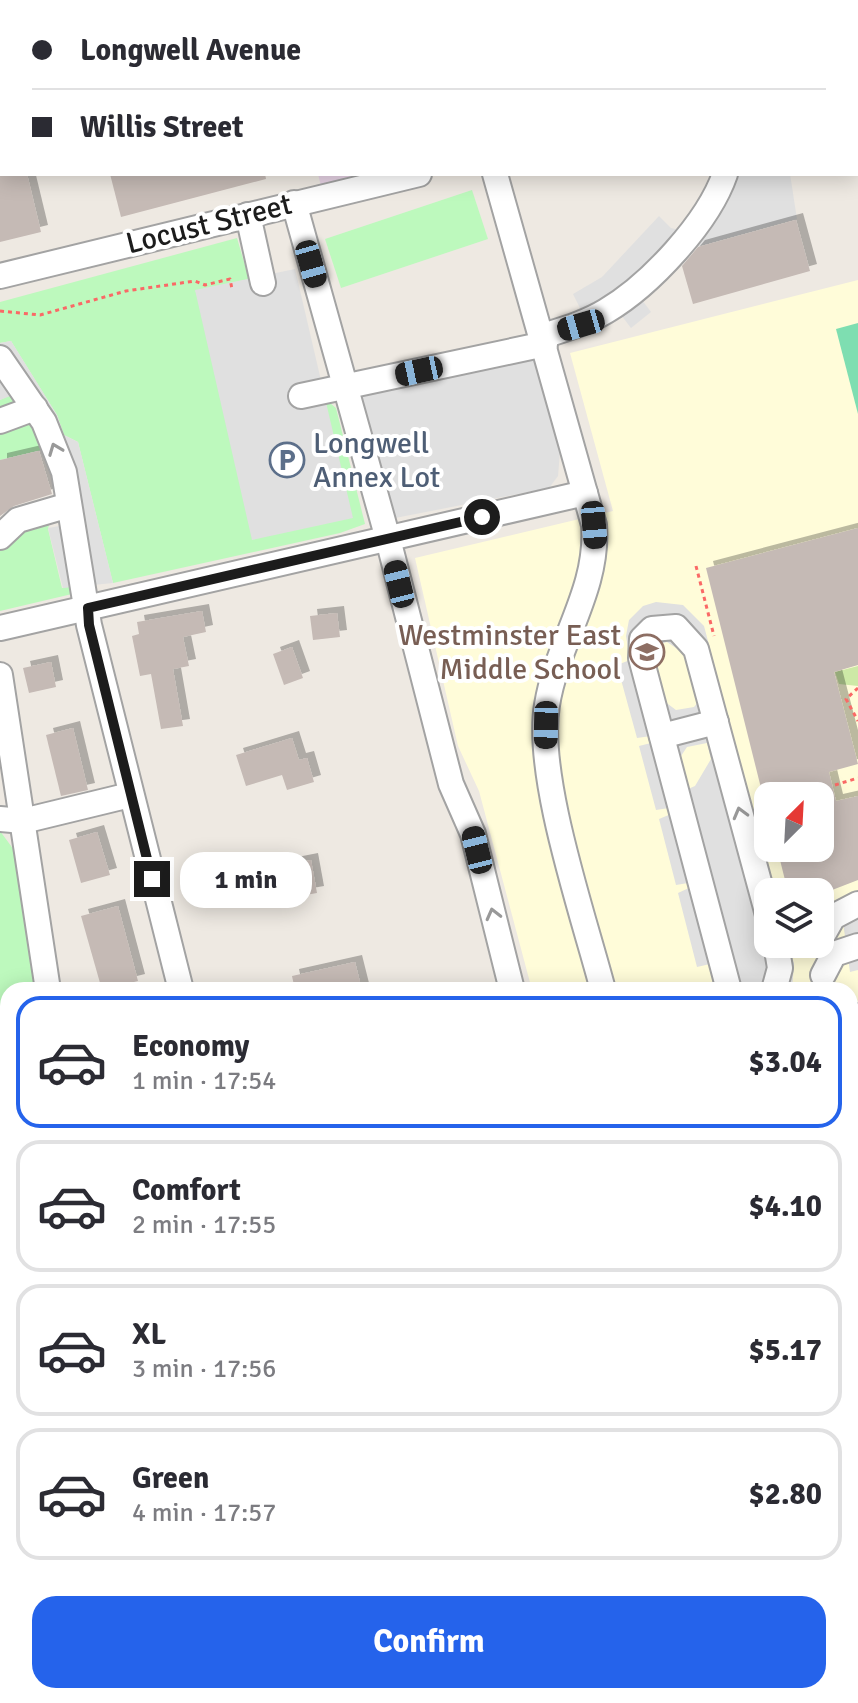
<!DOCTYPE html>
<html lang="en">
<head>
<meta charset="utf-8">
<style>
	:root { --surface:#fff; --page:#f7f7f7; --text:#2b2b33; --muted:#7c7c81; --line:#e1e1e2; --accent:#2563eb }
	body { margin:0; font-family:Signika,sans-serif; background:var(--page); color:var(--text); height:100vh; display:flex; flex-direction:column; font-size:30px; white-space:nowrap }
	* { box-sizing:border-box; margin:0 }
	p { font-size:26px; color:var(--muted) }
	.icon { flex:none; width:44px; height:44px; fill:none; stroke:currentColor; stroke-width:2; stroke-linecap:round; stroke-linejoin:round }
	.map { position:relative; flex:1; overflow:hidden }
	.details { position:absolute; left:0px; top:982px; width:858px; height:722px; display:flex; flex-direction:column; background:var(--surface); border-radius:24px 24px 0 0; box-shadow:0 4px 20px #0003 }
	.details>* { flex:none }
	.top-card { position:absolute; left:0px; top:0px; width:858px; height:176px; box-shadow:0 4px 20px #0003; display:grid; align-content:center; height:176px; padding:0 32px; background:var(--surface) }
	.needle { width:52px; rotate:24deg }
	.controls { position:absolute; left:754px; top:782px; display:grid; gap:16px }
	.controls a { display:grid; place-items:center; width:80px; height:80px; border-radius:16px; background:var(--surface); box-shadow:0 4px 20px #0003; font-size:40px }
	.end { position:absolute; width:36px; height:36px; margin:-18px; border:10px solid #1c1c1c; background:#fff; box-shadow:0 0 0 4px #fff }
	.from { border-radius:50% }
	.bubble { position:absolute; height:56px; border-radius:24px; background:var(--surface); box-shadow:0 4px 20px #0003; font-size:26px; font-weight:700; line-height:56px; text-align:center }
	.car { position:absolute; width:24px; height:48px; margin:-24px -12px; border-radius:10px; box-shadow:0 0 6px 2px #0007; background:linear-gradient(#222 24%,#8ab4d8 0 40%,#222 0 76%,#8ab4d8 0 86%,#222 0) }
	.top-card b { display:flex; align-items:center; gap:28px; height:76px; font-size:30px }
	.top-card b+b { border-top:2px solid var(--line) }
	.top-card i { width:20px; height:20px; background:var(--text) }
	ul { padding:14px 0 0; list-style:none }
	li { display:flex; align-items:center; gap:24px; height:132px; margin:0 16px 12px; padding:0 16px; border:4px solid var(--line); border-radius:24px }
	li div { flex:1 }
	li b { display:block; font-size:30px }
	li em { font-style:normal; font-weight:700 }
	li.selected { border-color:var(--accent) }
	li>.icon { width:72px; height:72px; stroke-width:1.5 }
	.action { display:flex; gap:16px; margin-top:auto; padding:16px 32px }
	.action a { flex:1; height:92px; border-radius:24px; background:var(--accent); color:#fff; font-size:32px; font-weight:700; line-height:92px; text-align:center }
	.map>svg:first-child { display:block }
</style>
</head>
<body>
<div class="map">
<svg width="858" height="1703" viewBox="0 0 858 1703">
	<defs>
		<filter id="shadow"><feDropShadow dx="7" dy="-7" stdDeviation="0" flood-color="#0004"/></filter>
	</defs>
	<rect width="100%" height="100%" fill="#eee9e2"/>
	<g fill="#e7d3e5">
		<polygon points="273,0 440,0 441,2 273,2"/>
		<polygon points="318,174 370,174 321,186"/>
	</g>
	<path fill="#fffcd9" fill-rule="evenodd" d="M858,280V1033L850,1035V990H532L479,791L458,746L415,558L613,511L570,353ZM768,796H820V848H768ZM768,892H820V944H768Z"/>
	<polygon fill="#cde9a6" points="858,666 858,686 839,684 835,672"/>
	<g fill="#bdf9bd">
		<polygon points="472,190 488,239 341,288 325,239"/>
		<polygon points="237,238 249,279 195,291 336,408 365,524 340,533 113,583 78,442 64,435 57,415 11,341 0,343 0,302"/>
		<polygon points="12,394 35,431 41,450 0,460 0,400"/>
		<polygon points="54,505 48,529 62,588 75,585 72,594 0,611 0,519"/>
		<polygon points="0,831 14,850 36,990 8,990 8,1506 0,1507"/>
	</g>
	<g fill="#7edeb1">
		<polygon points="858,323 858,414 836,329"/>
		<polygon points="8,1252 8,1320 0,1321 0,1254"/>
	</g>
	<g fill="#e0e0e0" fill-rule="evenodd">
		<polygon points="714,174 790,174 797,219 679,252 639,296 651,312 631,328 618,311 583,314 573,294 602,277 659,216 671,228 679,230 692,215"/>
		<polygon points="295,269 353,518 252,540 195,290"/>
		<polygon points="531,338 561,438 558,476 549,488 390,519 351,376"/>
		<polygon points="11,341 57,415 64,435 78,442 113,583 63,588 48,528 65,525 52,475 35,431 13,395 0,400 0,343"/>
		<path d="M656,602L683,605L704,626L775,892H768V944H789L794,964L792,990H710L714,976L710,964L697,967L678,893L691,887L688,883L676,885L659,819L671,814L669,808L656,810L639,746L651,743V736L637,738L617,665L630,660L626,636L629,620L643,606ZM667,642L685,654L698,702L694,707L676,710L664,701L651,652L654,646ZM707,743L711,759L695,786L688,789L681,756L687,747Z"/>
		<polygon points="858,918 858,970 850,972 843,922"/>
		<polygon points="858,1677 858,1703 823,1703 822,1696 850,1696 850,1679"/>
		<polygon points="707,1696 766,1696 768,1703 708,1703"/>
	</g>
	<g fill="#c5bab5" filter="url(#shadow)">
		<polygon points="0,174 27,174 41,232 0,242"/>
		<polygon points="110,174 265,174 266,179 121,217"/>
		<polygon points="796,220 810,271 693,304 682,266 698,247"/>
		<polygon points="39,451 52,494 14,506 0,516 0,460"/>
		<polygon points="858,528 858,665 834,672 858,764 829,772 836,801 858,796 858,880 827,892 788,892 777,848 820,848 820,796 763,796 706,568"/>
		<polygon points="202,611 206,632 183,637 189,666 173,669 183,726 161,729 151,674 140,676 132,636 139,634 137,622"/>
		<polygon points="337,613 340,637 313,640 310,616"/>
		<polygon points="292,647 303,678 284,685 273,654"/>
		<polygon points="51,662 56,687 29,693 23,668"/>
		<polygon points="73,728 88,790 61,796 46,735"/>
		<polygon points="292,738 299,760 307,758 314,782 287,790 282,775 246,786 236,755"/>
		<polygon points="97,832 110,875 81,883 69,840"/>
		<polygon points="311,860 317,893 271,901 265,869"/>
		<polygon points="118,906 138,981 102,990 81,916"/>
		<polygon points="355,962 362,990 295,990 292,976"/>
	</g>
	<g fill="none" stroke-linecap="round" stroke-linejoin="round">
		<g stroke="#a3a3a3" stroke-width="28">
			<g id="minor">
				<polyline points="29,0 30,2"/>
				<polyline points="452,0 453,2"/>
				<polyline points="685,0 686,2"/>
				<polyline points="840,0 841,2"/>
				<polyline points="366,2 367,0"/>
				<polyline points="0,5 0,6"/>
				<polyline points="0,39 2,39"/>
				<polyline points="856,67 858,75"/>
				<polyline points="856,122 858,121"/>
				<path d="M495,174L594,525C599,590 557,642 547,705C535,776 584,917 603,990"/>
				<polyline points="294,203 388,539 451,784 473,834 512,990"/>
				<polyline points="248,215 263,283"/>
				<polyline points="0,276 419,174"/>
				<path d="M543,336C565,329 586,323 606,311C650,285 708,223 725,174"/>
				<polyline points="0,358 44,422 64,472 89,625 181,990"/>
				<polyline points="301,396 545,344"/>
				<polyline points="0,421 35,408"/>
				<polyline points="0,537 18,520 69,505"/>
				<polyline points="0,628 585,493"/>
				<polyline points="0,675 48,990"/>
				<polyline points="662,736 716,722"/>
				<polyline points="0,819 23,821 130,795"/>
				<polyline points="820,940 833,917 858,904"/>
				<polyline points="823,975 834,954 858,946"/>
				<polyline points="729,990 641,658 642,639 652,629 676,627 696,649 768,915"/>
				<polyline points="774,990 780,968 776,944"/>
				<polyline points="850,1018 858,1016"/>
				<polyline points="850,1067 858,1065"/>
				<polyline points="850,1312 858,1310"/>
				<polyline points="850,1474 858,1472"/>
				<polyline points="0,1519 8,1517"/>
				<polyline points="0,1684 8,1682"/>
				<polyline points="168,1696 169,1703"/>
				<polyline points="363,1696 364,1703"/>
				<polyline points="570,1696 572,1703"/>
			</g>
		</g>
		<g stroke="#fa6966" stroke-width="3" stroke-dasharray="4 4" stroke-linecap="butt">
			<polyline points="0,311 40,315 126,291 195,281 205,285 230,279 232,289"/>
			<polyline points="696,566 714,636"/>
			<polyline points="858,688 846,699 858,721"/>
			<polyline points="835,785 858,778"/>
			<polyline points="0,1224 8,1223"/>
			<polyline points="0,1342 8,1340"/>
			<polyline points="0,1475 8,1474"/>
			<polyline points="55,1696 57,1703"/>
		</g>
		<use href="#minor" stroke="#fff" stroke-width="24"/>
	</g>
	<defs><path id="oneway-chevron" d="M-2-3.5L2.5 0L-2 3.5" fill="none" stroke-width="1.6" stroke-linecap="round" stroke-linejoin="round" transform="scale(2)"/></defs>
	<g stroke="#999">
		<use href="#oneway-chevron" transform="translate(55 449) rotate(-111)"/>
		<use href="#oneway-chevron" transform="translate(740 813) rotate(-105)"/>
		<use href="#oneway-chevron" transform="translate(493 914) rotate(-104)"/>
	</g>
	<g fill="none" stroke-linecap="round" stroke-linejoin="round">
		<polyline stroke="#1c1c1c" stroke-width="10" points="152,879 89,625 88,608 482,517"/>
	</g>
	<defs>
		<g id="parking-ring" transform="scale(1.8)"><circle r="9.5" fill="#fff" stroke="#5c6f8a" stroke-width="1.5"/><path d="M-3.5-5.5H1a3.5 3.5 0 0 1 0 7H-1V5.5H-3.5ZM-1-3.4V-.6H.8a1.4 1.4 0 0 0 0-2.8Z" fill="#5c6f8a"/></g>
		<g id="school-ring" transform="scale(1.8)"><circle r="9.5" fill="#fff" stroke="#8d6e63" stroke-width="1.5"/><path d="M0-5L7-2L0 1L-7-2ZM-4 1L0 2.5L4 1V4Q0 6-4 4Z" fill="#8d6e63"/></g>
	</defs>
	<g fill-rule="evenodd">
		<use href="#parking-ring" x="287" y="460"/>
		<use href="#school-ring" x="647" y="652"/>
	</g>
	<g text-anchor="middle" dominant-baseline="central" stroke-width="8" stroke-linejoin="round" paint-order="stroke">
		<g font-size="30" fill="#1c1c1c" stroke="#fff">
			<text transform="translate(209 224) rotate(-14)">Locust Street</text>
		</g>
		<g font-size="30" fill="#4e5e75" stroke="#fff" text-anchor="start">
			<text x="313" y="443">Longwell<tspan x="313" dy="34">Annex Lot</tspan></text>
		</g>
		<g font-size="30" fill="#785e54" stroke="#fff" text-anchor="end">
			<text x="621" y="635">Westminster East<tspan x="621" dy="34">Middle School</tspan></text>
		</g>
	</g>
</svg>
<div class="controls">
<a><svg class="needle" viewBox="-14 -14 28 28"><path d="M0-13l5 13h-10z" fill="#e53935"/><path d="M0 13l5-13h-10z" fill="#7c7c81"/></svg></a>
<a><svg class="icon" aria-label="layers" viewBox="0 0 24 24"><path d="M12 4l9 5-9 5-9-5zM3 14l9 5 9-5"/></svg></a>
</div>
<i class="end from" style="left:482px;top:517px"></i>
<i class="end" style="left:152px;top:879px"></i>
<div class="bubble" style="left:180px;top:852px;width:132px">1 min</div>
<i class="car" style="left:311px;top:264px;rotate:164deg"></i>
<i class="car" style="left:581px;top:325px;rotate:254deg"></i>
<i class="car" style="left:419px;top:371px;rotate:258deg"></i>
<i class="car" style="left:594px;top:525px;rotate:175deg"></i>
<i class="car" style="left:399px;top:584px;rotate:346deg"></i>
<i class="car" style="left:546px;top:725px;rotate:181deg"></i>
<i class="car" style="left:477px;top:850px;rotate:346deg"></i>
<div class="top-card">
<b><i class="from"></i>Longwell Avenue</b>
<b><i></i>Willis Street</b>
</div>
<section class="details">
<ul>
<li class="selected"><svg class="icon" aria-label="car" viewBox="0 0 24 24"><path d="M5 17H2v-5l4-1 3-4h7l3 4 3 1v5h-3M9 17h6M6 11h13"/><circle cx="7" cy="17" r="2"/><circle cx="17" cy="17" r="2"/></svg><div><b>Economy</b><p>1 min · 17:54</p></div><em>$3.04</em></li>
<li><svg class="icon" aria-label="car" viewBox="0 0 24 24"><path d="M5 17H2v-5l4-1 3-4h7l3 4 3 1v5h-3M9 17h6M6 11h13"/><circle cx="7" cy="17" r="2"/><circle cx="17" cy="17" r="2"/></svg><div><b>Comfort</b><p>2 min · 17:55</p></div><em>$4.10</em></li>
<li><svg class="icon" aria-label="car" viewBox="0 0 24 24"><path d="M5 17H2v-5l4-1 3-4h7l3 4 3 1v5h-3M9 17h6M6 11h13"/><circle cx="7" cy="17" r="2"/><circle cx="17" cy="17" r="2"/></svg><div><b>XL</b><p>3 min · 17:56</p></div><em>$5.17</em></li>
<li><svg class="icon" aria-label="car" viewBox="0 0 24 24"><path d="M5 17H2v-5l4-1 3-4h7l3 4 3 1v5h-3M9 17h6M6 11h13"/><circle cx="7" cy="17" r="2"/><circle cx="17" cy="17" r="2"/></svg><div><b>Green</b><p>4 min · 17:57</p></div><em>$2.80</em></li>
</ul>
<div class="action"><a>Confirm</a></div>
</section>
</div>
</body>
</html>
